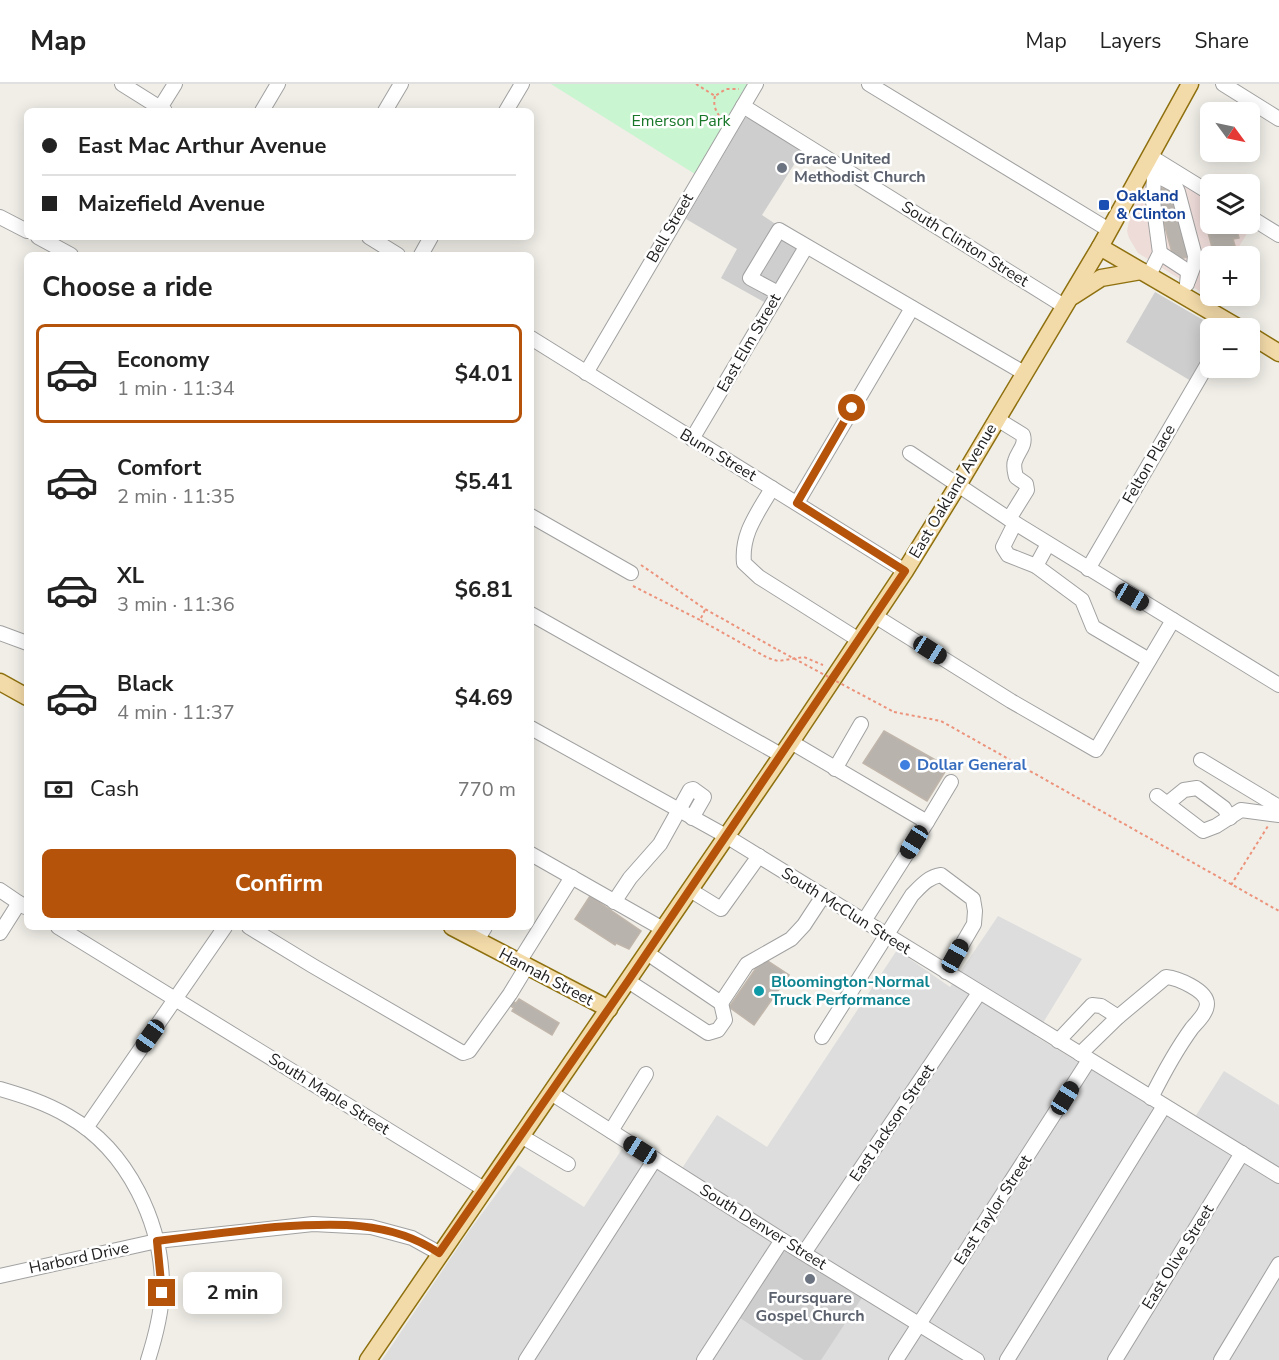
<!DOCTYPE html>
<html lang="en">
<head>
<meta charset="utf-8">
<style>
	:root { --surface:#fff; --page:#f2f2f2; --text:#222; --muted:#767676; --line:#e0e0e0; --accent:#b45309 }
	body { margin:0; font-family:"Nunito Sans",sans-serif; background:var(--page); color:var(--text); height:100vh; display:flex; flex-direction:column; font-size:22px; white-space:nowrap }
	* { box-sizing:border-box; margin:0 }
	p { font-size:20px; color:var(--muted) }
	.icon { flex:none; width:33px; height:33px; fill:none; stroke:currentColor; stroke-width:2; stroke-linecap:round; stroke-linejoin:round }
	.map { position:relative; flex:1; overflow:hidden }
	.panel { position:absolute; left:24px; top:168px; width:510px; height:678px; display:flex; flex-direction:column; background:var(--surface); border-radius:9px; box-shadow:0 3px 15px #0003 }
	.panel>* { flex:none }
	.guide { position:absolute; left:24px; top:24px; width:510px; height:132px; border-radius:9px; box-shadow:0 3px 15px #0003; display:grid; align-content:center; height:132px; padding:0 18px; background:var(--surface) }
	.needle { width:39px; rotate:123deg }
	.fabs { position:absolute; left:1200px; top:18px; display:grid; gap:12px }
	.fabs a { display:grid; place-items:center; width:60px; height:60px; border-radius:9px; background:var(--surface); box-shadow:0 3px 15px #0003; font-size:30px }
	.end { position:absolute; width:27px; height:27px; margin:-14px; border:8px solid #b45309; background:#fff; box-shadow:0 0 0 3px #fff }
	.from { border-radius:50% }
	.bubble { position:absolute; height:42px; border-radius:9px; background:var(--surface); box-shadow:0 3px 15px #0003; font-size:20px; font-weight:700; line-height:42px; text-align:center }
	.car { position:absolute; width:18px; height:36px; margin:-18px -9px; border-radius:8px; box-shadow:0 0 4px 2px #0007; background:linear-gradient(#222 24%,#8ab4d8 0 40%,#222 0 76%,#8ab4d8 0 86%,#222 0) }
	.guide b { display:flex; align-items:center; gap:21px; height:57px; font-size:22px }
	.guide b+b { border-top:2px solid var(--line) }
	.guide i { width:15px; height:15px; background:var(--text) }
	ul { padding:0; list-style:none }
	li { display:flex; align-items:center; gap:18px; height:99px; margin:0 12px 9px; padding:0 6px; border:3px solid transparent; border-radius:9px }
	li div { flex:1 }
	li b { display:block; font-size:22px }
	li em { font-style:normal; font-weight:700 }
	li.selected { border-color:var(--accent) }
	li>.icon { width:54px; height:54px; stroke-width:1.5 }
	h2 { padding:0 18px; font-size:27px; line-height:72px }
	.pay { display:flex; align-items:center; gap:15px; height:66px; padding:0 18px; font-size:22px }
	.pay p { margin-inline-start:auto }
	.action { display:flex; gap:12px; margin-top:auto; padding:12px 18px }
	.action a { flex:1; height:69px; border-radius:9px; background:var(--accent); color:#fff; font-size:24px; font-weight:700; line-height:69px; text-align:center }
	header { display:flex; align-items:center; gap:36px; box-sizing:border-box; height:84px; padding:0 30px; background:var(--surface); border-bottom:2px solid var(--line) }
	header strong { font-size:28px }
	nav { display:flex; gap:33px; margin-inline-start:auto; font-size:21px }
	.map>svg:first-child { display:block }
</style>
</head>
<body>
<header>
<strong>Map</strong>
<nav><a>Map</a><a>Layers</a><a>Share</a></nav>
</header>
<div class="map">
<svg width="1279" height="1276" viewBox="0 0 1279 1276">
	<rect width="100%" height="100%" fill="#f0eee7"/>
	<polygon fill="#dedddd" points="998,832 1082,875 1035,952 1188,1044 1224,987 1279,1021 1279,1276 382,1276 469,1147 518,1081 584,1123 622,1065 675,1095 717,1031 767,1063 897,866 950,903"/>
	<polygon fill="#eedcd9" points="1155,80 1210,114 1210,140 1253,140 1233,172 1210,172 1210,210 1209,213 1138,169 1129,154 1127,147 1131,128"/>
	<g fill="#cecece">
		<polygon points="748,33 802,68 762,131 777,141 798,163 766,219 721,194 737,165 686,135 745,34"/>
		<polygon points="1155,208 1210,240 1211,244 1210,264 1191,297 1126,258"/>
		<polygon points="787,1166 863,1212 821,1276 804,1276 740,1234 782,1169"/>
	</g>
	<polygon fill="#c9f5d1" points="551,0 748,0 695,90"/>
	<g fill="#b9b3ad" stroke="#c0b6ab" stroke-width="1.5">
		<polygon points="1170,102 1188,173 1174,176 1155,106"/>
		<polygon points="1210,128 1210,140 1235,140 1239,154 1233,155 1235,162 1213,167 1203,130"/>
		<polygon points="884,647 948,683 927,717 863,679"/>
		<polygon points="590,812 641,847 629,865 616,859 615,861 575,835"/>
		<polygon points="763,874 789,891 754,941 729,923"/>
		<polygon points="519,915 559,939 552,951 512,927 514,924 509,921 512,917 516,919"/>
	</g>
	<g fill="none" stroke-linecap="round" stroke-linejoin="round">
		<g stroke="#a1a1a1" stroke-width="16">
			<g id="minor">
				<polyline points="122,0 165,27"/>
				<polyline points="869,0 1109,146"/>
				<polyline points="1223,0 1279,35"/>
				<polyline points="743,22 1064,222"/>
				<polyline points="160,24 175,0"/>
				<polyline points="262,27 278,0"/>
				<polyline points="385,27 401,0"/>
				<polyline points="506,27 522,0"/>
				<polyline points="1150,72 1210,109"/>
				<polyline points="1148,87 1154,90 1153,117 1160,169 1149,191"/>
				<polyline points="1154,90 1175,101 1178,108 1195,172 1194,181 1188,197"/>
				<polyline points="0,133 27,147"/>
				<polyline points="1250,133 1279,151"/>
				<polyline points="38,153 71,171"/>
				<polyline points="369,153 398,171"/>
				<polyline points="1160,169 1186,186 1188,190 1187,200"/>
				<polyline points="421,171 431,153"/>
				<polyline points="778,209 750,194 779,146 1024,289"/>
				<polyline points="531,254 905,487"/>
				<polyline points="586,289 756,0"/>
				<path d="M997,335L1023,351C1026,362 1018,367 1015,377C1013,382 1015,388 1016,393L1026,400L1027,406L1009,435"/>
				<polyline points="692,355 806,163"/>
				<polyline points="910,369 1015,439 1279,601"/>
				<path d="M772,404C758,429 741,449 744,479L759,493L859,556"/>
				<polyline points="797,419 912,224"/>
				<polyline points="531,432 631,489"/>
				<polyline points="1015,439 1003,463 1008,471 1036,482"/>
				<polyline points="1048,460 1036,482 1082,516 1093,543 1149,576"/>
				<polyline points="1088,485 1210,276"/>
				<polyline points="531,530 781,671"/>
				<polyline points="875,532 1011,617 1096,666 1173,536"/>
				<polyline points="0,549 27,559"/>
				<polyline points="531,644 726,752 1279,1092"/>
				<polyline points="791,658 927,738 864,837"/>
				<polyline points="1201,676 1279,723"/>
				<polyline points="835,685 861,640"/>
				<polyline points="1157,712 1203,747 1216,742 1241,726 1279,731"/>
				<polyline points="1168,719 1184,706 1197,704 1224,724 1230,734"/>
				<polyline points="927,738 951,698"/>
				<polyline points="531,770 663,845"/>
				<polyline points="0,806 25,823"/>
				<polyline points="690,806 721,825 759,772"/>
				<polyline points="614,818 630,794 660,760 690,706 693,705 704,713 692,734"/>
				<polyline points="58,843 484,1105"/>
				<polyline points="249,843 313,882 463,969 469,967 510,910 527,882"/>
				<polyline points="0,849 19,819"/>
				<polyline points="477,856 485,843"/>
				<polyline points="519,878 572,793"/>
				<polyline points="628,897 708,949 718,946 725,936 721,919 647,869"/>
				<polyline points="721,919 747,880 791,855 804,841 823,812"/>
				<path d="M822,953L912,811C921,802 928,793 941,791L973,815L975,827L974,840L946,888"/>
				<polyline points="1058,957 1092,921 1101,922 1118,933"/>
				<path d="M1080,970L1118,933L1166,893C1177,894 1207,906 1207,920C1207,929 1197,938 1192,944C1176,966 1163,990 1151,1014"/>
				<path d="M0,1005C24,1012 46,1019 68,1032C128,1066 164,1141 162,1209C161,1232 155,1254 148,1276"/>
				<polyline points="551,1009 782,1156 977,1276"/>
				<polyline points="86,1044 225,843"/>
				<polyline points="611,1047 646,990"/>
				<polyline points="521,1052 568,1080"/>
				<polyline points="804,1169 979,909"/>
				<polyline points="0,1192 157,1157 313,1140 371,1143 412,1154 439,1169"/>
				<polyline points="526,1276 655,1075"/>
				<polyline points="704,1276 782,1156"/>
				<polyline points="896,1276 1089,976"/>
				<polyline points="1007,1276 1164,1022"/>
				<polyline points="1115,1276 1242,1069"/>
				<polyline points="1221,1276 1279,1180"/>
			</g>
		</g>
		<g stroke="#8e700e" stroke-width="19">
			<g id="major">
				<polyline points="1100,163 1239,244"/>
				<polyline points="1073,212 1101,194 1141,187"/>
				<polyline points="1250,251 1279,269"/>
				<polyline points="0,598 27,613"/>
				<polyline points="452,843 609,925"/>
				<polyline points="368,1276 791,658 905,487 958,401 1100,163 1190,0"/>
			</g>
		</g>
		<g stroke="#ed927b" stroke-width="2" stroke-dasharray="3 3" stroke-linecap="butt">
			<polyline points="696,0 715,12 726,5 739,5"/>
			<path d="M715,12C713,20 715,27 721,34"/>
			<polyline points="641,481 705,525 778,566"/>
			<polyline points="633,502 700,536"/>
			<polyline points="705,526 700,536 768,574 778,577 804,573 823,581"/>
			<polyline points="894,628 941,637 1279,827"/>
			<polyline points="1231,801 1268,742"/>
		</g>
		<use href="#minor" stroke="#fff" stroke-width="14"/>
		<use href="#major" stroke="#f3daa9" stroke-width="16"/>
		<polyline stroke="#ed927b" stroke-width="2" stroke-dasharray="3 3" stroke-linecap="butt" points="778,566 894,628"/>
	</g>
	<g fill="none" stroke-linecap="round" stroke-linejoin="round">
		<path stroke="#b45309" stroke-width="8" d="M162,1209L157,1157C196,1152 236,1147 275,1143C333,1139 390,1136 439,1169L628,897L905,487L797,419L852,324"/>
	</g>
	<g fill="#6b7280" stroke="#fff" stroke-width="2">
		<circle cx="782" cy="84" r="6"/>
		<circle cx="810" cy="1195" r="6"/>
	</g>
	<rect fill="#1a4fb4" stroke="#fff" stroke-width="2" x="1098" y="115" width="12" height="12" rx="3"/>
	<circle fill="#3f7fe0" stroke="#fff" stroke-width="2" cx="905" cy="681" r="6"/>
	<circle fill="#0f9aa8" stroke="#fff" stroke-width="2" cx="759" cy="907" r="6"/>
	<g text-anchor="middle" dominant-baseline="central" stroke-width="5" stroke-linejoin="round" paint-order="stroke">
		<g font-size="16" fill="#177628" stroke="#fff">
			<text x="681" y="37">Emerson Park</text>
		</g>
		<g font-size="16" font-weight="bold" fill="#5b616d" stroke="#fff" text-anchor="start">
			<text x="794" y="75">Grace United<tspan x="794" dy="18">Methodist Church</tspan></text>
			<text x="810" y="1214" text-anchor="middle">Foursquare<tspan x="810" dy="18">Gospel Church</tspan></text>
		</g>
		<g font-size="16" font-weight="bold" fill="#164399" stroke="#fff" text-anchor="start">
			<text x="1116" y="112">Oakland<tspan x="1116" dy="18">&amp; Clinton</tspan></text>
		</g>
		<g font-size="16" fill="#202020" stroke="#fff">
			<text transform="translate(670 144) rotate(-60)">Bell Street</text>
			<text transform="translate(965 160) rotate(32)">South Clinton Street</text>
			<text transform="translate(749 259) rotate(-60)">East Elm Street</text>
			<text transform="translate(718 371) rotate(31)">Bunn Street</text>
			<text transform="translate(1149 380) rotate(-60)">Felton Place</text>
			<text transform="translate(953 407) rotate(-59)">East Oakland Avenue</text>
			<text transform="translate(846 827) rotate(32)">South McClun Street</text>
			<text transform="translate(546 893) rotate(28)">Hannah Street</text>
			<text transform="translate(329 1010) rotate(32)">South Maple Street</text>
			<text transform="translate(892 1039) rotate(-56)">East Jackson Street</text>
			<text transform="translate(993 1126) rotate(-57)">East Taylor Street</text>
			<text transform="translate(763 1143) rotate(32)">South Denver Street</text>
			<text transform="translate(1178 1173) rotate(-58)">East Olive Street</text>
			<text transform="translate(79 1174) rotate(-12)">Harbord Drive</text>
		</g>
		<g font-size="16" font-weight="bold" fill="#366cbe" stroke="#fff" text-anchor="start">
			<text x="917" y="681">Dollar General</text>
		</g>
		<g font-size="16" font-weight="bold" fill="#0d838f" stroke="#fff" text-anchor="start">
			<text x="771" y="898">Bloomington-Normal<tspan x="771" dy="18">Truck Performance</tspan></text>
		</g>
	</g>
</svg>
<div class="fabs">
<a><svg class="needle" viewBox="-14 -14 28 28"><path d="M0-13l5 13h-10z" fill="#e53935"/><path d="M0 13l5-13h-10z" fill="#767676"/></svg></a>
<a><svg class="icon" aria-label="layers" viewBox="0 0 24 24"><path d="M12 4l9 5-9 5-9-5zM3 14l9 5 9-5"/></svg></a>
<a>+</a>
<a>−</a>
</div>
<i class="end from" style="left:852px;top:324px"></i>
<i class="end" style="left:162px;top:1209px"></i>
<div class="bubble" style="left:183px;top:1188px;width:99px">2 min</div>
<i class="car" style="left:1132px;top:513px;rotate:120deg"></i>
<i class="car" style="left:930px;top:566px;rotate:122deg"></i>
<i class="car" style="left:914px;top:758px;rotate:212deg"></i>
<i class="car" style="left:955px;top:872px;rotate:29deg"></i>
<i class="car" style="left:150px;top:952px;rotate:215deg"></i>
<i class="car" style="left:1065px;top:1014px;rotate:32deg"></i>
<i class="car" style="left:640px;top:1066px;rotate:302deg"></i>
<div class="guide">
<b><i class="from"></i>East Mac Arthur Avenue</b>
<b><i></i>Maizefield Avenue</b>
</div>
<section class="panel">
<h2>Choose a ride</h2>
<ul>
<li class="selected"><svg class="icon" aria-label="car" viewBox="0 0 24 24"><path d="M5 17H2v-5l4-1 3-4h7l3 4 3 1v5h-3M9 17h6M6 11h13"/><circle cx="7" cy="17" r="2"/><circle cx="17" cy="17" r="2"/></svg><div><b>Economy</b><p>1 min · 11:34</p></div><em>$4.01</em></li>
<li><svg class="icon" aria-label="car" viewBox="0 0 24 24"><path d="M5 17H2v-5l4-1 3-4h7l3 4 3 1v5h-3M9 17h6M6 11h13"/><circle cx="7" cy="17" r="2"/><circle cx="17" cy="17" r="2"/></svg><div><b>Comfort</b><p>2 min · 11:35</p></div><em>$5.41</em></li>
<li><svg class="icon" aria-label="car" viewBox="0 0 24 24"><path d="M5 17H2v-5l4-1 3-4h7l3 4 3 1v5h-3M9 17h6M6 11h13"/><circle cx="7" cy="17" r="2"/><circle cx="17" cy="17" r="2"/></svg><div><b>XL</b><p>3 min · 11:36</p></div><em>$6.81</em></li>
<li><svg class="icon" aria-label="car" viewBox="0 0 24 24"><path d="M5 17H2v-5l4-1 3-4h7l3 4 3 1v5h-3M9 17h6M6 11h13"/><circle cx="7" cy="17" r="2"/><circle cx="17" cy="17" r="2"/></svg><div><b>Black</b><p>4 min · 11:37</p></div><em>$4.69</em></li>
</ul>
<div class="pay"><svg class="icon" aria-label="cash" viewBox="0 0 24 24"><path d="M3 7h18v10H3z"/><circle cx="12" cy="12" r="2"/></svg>Cash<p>770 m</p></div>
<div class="action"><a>Confirm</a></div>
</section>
</div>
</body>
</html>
